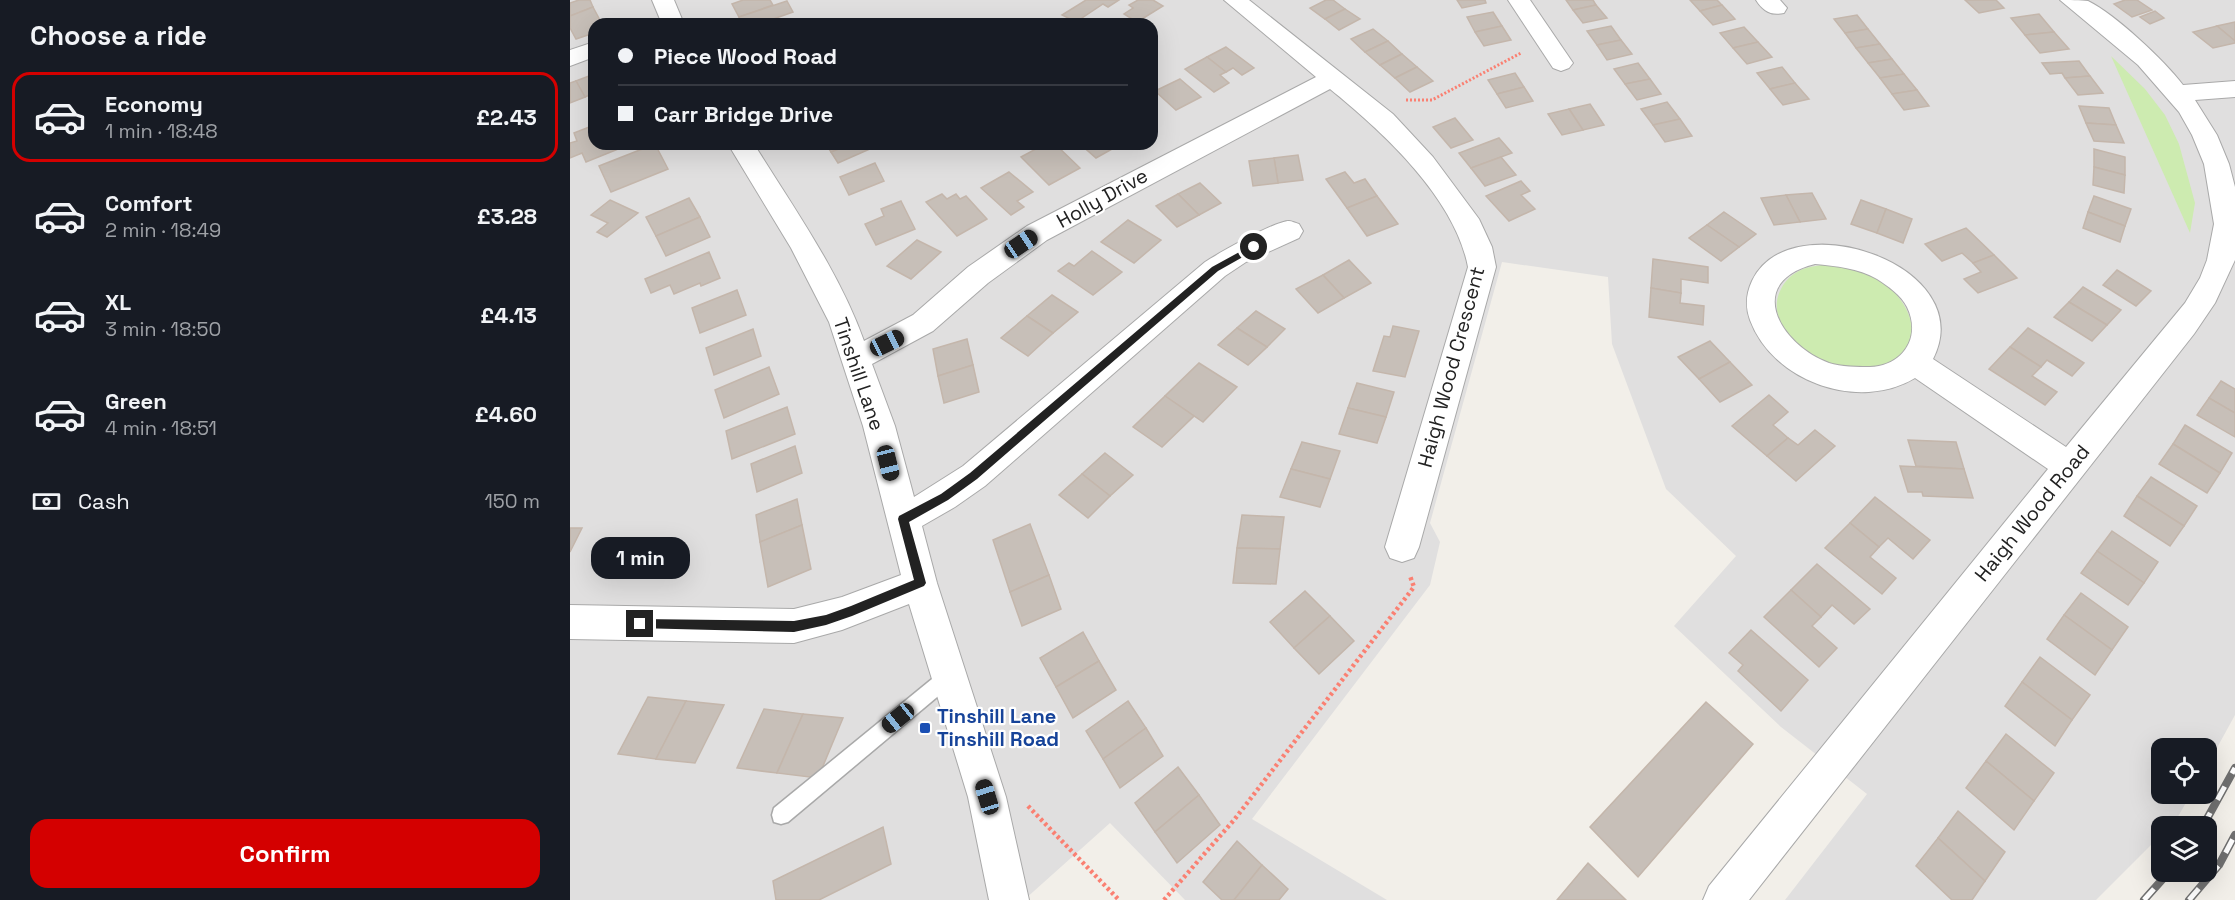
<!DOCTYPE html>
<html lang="en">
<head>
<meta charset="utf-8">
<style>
	:root { --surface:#171b24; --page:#20242c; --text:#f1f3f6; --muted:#9ea1a6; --line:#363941; --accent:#d40000 }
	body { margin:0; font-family:"Space Grotesk",sans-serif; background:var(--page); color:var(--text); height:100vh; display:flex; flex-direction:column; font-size:22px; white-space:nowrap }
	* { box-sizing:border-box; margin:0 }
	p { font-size:20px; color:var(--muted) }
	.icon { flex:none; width:33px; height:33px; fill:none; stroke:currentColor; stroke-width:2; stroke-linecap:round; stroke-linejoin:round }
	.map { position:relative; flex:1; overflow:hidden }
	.details { display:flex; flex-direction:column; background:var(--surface); width:570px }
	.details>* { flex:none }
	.banner { position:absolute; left:18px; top:18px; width:570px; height:132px; border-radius:18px; box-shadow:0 6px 24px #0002; display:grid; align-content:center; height:132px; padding:0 30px; background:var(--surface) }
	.controls { position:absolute; left:1581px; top:738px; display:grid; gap:12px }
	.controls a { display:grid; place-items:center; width:66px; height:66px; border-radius:12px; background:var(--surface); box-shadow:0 6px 24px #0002; font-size:30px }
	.end { position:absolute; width:27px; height:27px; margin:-14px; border:8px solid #222; background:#fff; box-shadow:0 0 0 3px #fff }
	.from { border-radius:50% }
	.bubble { position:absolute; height:42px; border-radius:18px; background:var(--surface); box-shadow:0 6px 24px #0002; font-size:20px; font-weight:600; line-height:42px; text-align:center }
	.car { position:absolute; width:18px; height:36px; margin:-18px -9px; border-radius:8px; box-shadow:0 0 4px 2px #0007; background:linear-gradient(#222 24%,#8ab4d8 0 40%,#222 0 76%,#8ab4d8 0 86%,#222 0) }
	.banner b { display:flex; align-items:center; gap:21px; height:57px; font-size:22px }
	.banner b+b { border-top:2px solid var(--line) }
	.banner i { width:15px; height:15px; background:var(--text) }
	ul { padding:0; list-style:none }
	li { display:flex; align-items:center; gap:18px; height:90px; margin:0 12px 9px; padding:0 18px; border:3px solid transparent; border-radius:18px }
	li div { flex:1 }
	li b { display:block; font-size:22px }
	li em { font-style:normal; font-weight:600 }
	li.selected { border-color:var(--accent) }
	li>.icon { width:54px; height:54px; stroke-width:1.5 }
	h2 { padding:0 30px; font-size:27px; line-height:72px }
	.pay { display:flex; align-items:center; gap:15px; height:66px; padding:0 30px; font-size:22px }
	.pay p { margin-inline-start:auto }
	.action { display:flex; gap:12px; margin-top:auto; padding:12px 30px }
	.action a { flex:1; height:69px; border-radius:18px; background:var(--accent); color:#fff; font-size:24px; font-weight:600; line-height:69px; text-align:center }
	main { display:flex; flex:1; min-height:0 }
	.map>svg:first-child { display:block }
</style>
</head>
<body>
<main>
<section class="details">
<h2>Choose a ride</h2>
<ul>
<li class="selected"><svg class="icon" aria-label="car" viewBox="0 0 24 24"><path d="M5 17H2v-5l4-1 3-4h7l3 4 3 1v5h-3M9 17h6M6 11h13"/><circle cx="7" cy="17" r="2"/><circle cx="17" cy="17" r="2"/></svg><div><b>Economy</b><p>1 min · 18:48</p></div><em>£2.43</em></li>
<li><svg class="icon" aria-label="car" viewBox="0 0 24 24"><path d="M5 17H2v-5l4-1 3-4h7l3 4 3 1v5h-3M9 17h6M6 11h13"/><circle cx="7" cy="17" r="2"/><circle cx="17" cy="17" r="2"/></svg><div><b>Comfort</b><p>2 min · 18:49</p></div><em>£3.28</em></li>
<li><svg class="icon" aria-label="car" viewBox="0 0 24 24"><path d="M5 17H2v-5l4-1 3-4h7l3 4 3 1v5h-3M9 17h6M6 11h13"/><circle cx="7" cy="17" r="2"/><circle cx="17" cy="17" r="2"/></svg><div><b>XL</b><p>3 min · 18:50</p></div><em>£4.13</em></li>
<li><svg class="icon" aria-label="car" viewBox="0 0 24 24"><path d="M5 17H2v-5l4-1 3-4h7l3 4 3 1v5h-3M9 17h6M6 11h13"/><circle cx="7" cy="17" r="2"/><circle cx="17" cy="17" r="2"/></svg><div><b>Green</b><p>4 min · 18:51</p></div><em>£4.60</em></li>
</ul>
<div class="pay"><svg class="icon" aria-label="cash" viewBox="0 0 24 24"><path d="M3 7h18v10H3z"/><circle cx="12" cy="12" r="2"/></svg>Cash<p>150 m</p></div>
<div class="action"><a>Confirm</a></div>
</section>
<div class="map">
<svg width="1665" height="900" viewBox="0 0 1665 900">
	<rect width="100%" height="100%" fill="#f2efe9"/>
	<path fill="#e0dfdf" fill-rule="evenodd" d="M0,0H1665V715L1637,766L1636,748H1592V794H1621L1606,820L1600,826H1592L1591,835L1526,900H1215L1297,794L1211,727L1104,626L1166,556L1096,489L1042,344L1038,277L932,262L860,523L870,542L860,585L682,819L817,900H615L540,823L454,900H0ZM24,24H582V144H24Z"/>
	<g fill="#cdebb0">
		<polygon points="1541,56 1575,89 1595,115 1609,144 1625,203 1620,233"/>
		<path d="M1258,264C1276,267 1295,269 1310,280C1346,304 1361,357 1306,366C1292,369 1276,369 1262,364C1233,354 1192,321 1212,287C1217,278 1226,271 1236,268C1243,266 1251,265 1258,264Z"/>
	</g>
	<g fill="#c7bfb8" stroke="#c4b6ab" stroke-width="1.5">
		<polygon points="9,0 20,0 23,7 0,16 0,3"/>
		<polygon points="173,0 200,0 203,5 169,17 162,4"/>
		<polygon points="516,0 549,0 538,7 533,4 506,22 492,15"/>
		<polygon points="568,0 583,0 593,6 567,22 554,14 563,8 559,5"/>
		<polygon points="756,0 763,0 775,9 755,19 740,8"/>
		<polygon points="887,0 915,0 916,3 892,8"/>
		<polygon points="996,0 1023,0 1026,5 1003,10"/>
		<polygon points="1120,0 1147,0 1152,5 1130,11"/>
		<polygon points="1395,0 1426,0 1434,8 1409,13"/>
		<polygon points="1555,0 1567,0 1582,10 1562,17 1544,4"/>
		<polygon points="217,1 223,12 189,24 172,24 169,17"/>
		<polygon points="1026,5 1037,18 1013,23 1003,10"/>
		<polygon points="1152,5 1165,19 1143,25 1130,11"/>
		<polygon points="23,7 32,24 24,24 24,33 6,39 0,28 0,16"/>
		<polygon points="775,9 790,19 769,30 755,19"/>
		<polygon points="1585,11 1594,18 1580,24 1570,17"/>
		<polygon points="923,12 932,26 905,32 897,17"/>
		<polygon points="1469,14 1484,32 1455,35 1441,18"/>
		<polygon points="1287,15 1298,29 1275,33 1264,19"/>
		<polygon points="1665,22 1665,41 1647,26"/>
		<polygon points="932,26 941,40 914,46 905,32"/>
		<polygon points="1041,26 1051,40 1027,45 1017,31"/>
		<polygon points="1647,26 1665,41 1665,43 1643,48 1623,32"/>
		<polygon points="1174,27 1188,42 1163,48 1150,33"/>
		<polygon points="803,29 818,41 795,52 781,39"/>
		<polygon points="1298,29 1310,44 1286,48 1275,33"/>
		<polygon points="1484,32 1499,49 1470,53 1455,35"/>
		<polygon points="1051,40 1062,54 1037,60 1027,45"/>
		<polygon points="818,41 832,54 810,65 795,52"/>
		<polygon points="1188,42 1202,57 1177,64 1163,48"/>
		<polygon points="1310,44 1322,59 1298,63 1286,48"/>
		<polygon points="656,47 684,68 672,75 663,68 656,72 637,57"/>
		<polygon points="832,54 847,67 825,78 810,65"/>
		<polygon points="637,57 656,72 650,75 659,83 644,92 615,69"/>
		<polygon points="1322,59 1334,74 1310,78 1298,63"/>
		<polygon points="1509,61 1520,76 1495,78 1492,73 1480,74 1472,63"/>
		<polygon points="1068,63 1080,79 1055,84 1044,69"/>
		<polygon points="847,67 863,81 840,92 825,78"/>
		<polygon points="1212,67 1225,83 1200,89 1187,73"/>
		<polygon points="945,73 954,87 927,94 918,80"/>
		<polygon points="24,74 24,93 15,97 6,81"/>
		<polygon points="1334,74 1347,90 1322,94 1310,78"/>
		<polygon points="1520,76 1533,93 1508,95 1495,78"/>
		<polygon points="610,79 631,97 606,110 585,91"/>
		<polygon points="1080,79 1091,94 1067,100 1055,84"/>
		<polygon points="6,81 15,97 0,103 0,83"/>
		<polygon points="1225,83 1239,99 1213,105 1200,89"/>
		<polygon points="954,87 963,101 936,108 927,94"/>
		<polygon points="1347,90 1359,106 1334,110 1322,94"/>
		<polygon points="1097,102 1110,119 1083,125 1071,109"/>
		<polygon points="1020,104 1034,125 1013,130 999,109"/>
		<polygon points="1509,106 1539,108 1546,125 1516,123"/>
		<polygon points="999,109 1013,130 992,135 978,114"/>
		<polygon points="885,118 903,140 881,148 863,127"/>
		<polygon points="1110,119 1122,136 1095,142 1083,125"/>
		<polygon points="1516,123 1546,125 1554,143 1524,141"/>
		<polygon points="24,125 24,144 58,145 16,162 12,153 0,158 0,143 7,141 4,133"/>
		<polygon points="929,138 942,153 901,168 889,153"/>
		<polygon points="85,144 98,169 41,192 29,166"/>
		<polygon points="256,144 281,144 261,152"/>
		<polygon points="281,144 311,144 268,163 261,152"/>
		<polygon points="475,144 485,144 510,168 479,185 451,157"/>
		<polygon points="510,144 551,144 526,158"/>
		<polygon points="1524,149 1555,157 1555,175 1524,167"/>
		<polygon points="728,155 733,180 708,183 704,158"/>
		<polygon points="931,157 946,175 915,186 901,168"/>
		<polygon points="704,158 708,183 683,186 679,161"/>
		<polygon points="305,163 314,181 279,195 270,177"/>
		<polygon points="1524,167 1555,175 1554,193 1523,185"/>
		<polygon points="439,172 463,192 447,201 454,207 441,215 411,188"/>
		<polygon points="775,172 784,183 795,179 807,196 777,208 756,179"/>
		<polygon points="951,181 960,191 951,195 965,209 939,221 916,196"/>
		<polygon points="630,183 651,203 629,215 608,194"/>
		<polygon points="1242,193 1256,219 1230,222 1216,195"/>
		<polygon points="372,194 377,199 386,194 390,199 396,196 417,219 387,236 356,202"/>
		<polygon points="608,194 629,215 607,227 586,206"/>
		<polygon points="1216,195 1230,222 1204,225 1191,198"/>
		<polygon points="807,196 828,224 797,236 777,208"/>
		<polygon points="1524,196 1561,209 1555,226 1518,212"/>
		<polygon points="119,198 130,217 86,236 76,217"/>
		<polygon points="40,200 68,213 37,237 27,232 38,223 21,215"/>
		<polygon points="1291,200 1316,209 1307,233 1281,224"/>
		<polygon points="331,201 345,229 306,245 295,224 314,216 311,209"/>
		<polygon points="1316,209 1342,219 1333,243 1307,233"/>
		<polygon points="1154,212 1186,234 1169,247 1137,225"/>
		<polygon points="1518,212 1555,226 1550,242 1513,228"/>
		<polygon points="130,217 140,237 96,256 86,236"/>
		<polygon points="558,220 591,240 564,263 531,242"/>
		<polygon points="1137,225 1169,247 1151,261 1119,238"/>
		<polygon points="1396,228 1424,255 1403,263 1392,253 1372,261 1355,244"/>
		<polygon points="347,240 371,252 341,279 317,266"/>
		<polygon points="522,251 552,272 523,295 488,271 499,263 504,266"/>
		<polygon points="139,252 150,278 131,286 130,283 104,294 100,285 81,293 75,279"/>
		<polygon points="1424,255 1447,278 1408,293 1394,279 1411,272 1403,263"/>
		<polygon points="1083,259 1138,267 1138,283 1111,279 1111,293 1081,288"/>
		<polygon points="779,260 801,283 774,298 753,275"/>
		<polygon points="1547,270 1581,291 1566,306 1533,285"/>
		<polygon points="753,275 774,298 748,313 726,289"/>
		<polygon points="1513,287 1551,310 1537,325 1499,302"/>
		<polygon points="1081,288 1111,293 1110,303 1134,306 1133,325 1079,317"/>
		<polygon points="167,290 176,315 130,333 122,308"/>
		<polygon points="482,295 508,312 483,333 457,316"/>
		<polygon points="1499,302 1537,325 1522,341 1484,317"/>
		<polygon points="686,311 715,329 697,347 667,328"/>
		<polygon points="457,316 483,333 458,356 431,338"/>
		<polygon points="823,326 849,331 835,377 803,371 814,336 820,337"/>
		<polygon points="667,328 697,347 678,365 648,345"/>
		<polygon points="1458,328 1514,363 1502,376 1477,360 1471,367 1440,347"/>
		<polygon points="183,329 191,356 144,375 136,348"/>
		<polygon points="397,339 403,365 368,376 363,349"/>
		<polygon points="1140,341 1160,362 1129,379 1108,357"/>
		<polygon points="1440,347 1471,367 1462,376 1487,392 1475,405 1419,369"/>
		<polygon points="1160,362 1182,385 1150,402 1129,379"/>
		<polygon points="629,363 667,387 633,422 595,396"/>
		<polygon points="403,365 409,392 374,403 368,376"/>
		<polygon points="199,367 209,394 154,418 145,390"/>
		<polygon points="1651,381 1665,389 1665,413 1639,398"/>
		<polygon points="787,383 824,392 816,417 778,408"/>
		<polygon points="1199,395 1218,412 1203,425 1218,438 1197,456 1162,426"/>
		<polygon points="595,396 624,416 592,447 563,427"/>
		<polygon points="1639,398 1665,413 1665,437 1627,415"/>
		<polygon points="217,407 225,434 162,459 156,431"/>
		<polygon points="778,408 816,417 807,443 769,434"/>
		<polygon points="1615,425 1662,453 1650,473 1603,444"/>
		<polygon points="1245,430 1265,446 1226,481 1197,456 1218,438 1228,445"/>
		<polygon points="1338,440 1386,442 1394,469 1346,466"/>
		<polygon points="732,442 770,451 760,479 721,469"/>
		<polygon points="1603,444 1650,473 1637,493 1589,464"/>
		<polygon points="225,446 232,473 187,492 181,464"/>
		<polygon points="535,453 563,475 540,496 512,474"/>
		<polygon points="1330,466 1394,469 1403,498 1353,496 1352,492 1338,492"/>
		<polygon points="721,469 760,479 750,507 710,497"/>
		<polygon points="512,474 540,496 518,518 489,495"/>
		<polygon points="1581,477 1627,506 1614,526 1567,496"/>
		<polygon points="1567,496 1614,526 1600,546 1554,516"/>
		<polygon points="1305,497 1360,540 1343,559 1318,538 1309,547 1280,523"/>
		<polygon points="227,499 232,525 190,542 186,515"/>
		<polygon points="672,515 714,517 710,549 667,548"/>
		<polygon points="1280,523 1309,547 1300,557 1326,578 1312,594 1255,548"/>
		<polygon points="460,524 479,575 440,592 423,540"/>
		<polygon points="232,525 241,569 198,587 190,542"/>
		<polygon points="0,528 12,528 0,552"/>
		<polygon points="1542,531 1588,562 1574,583 1527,551"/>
		<polygon points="667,548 710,549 706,584 663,583"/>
		<polygon points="1527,551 1574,583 1558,605 1511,573"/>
		<polygon points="1247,564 1300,609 1284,624 1262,605 1251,617 1221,590"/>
		<polygon points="479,575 491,609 452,626 440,592"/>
		<polygon points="1221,590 1251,617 1242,626 1267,648 1249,667 1194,617"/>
		<polygon points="735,591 760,616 724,648 700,622"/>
		<polygon points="1511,593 1558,627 1542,650 1494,615"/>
		<polygon points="1494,615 1542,650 1525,675 1477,639"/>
		<polygon points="760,616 784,641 749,674 724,648"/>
		<polygon points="1181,630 1238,680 1211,711 1168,671 1173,665 1159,653"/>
		<polygon points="513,632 529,661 486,687 470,658"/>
		<polygon points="1470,657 1520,695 1502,720 1452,682"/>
		<polygon points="529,661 546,690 503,718 486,687"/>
		<polygon points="1452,682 1502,720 1485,746 1435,706"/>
		<polygon points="78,697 116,701 86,759 48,754"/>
		<polygon points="116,701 154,705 125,763 86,759"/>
		<polygon points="558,701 576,728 533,759 516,731"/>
		<polygon points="1136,702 1183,744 1068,877 1020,827"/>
		<polygon points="194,709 233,714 207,773 167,768"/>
		<polygon points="233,714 273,718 248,778 207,773"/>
		<polygon points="576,728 593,756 550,788 533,759"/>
		<polygon points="1436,734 1484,773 1464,801 1416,761"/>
		<polygon points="1416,761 1464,801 1444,830 1396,788"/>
		<polygon points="608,767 629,795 585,832 565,803"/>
		<polygon points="629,795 650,825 607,863 585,832"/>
		<polygon points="1388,811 1435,852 1415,881 1368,838"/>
		<polygon points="313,827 321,864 249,900 206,900 203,881"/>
		<polygon points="1368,838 1415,881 1402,900 1382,900 1346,866"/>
		<polygon points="667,841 692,865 664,900 652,900 633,882"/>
		<polygon points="1018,863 1056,900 987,900"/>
		<polygon points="692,865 718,889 709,900 664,900"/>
	</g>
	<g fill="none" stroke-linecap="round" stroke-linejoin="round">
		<g stroke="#a9a9a9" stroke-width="3">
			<polygon id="lane" points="379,668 385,670 388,676 385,682 218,822 211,824 204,822 202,815 204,808 373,670"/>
		</g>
		<g stroke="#a9a9a9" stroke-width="2">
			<g id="street">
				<polygon points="82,0 104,0 114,24 92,24"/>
				<path d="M654,0H679L823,114L863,157L909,219L922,247L926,267L849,547L844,558L832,562L820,558L815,547L898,267C885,198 813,132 760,89L477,240L418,283L363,331L302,364L325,426L344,497L393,466L635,262C649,253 705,221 719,221C722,221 725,223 729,224L733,231L729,238L676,262L655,276L415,486L385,507L352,526L367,583L436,797L459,900H419L398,797L339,604L272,630L224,643L0,639V605L224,609L272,597L331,575L293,426L259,322L221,248L158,144H184C223,207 269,271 294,341L343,315L398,267L457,226L746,77Z"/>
				<polygon points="938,0 960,0 1003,63 999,68 991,71 983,68"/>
				<path d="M1186,0H1210L1217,8L1214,13C1201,16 1193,11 1186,0Z"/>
				<path d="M1490,0C1498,0 1511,0 1518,1C1546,15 1594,60 1613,85L1665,81V97L1625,100L1647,135L1659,164L1665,187V260L1645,303L1624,334L1179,900H1133L1139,886L1478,469L1345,378C1289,412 1203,382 1180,320C1175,306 1176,294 1182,281C1219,201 1411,265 1363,359L1496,447L1615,303L1630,278L1637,260L1644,224L1634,164L1622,135L1609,112L1568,65ZM1245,264C1266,266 1288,268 1307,279C1318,286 1331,295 1337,307C1352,338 1332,366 1300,367C1287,367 1271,367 1259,363C1210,345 1173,282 1245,264Z"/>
				<polygon points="24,42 24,57 0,66 0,50"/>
			</g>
		</g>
		<polyline stroke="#fa8072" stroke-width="3" stroke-dasharray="2 2" stroke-linecap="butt" points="836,100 862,100 951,53"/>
		<g stroke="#fa8072" stroke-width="4.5" stroke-dasharray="3 3" stroke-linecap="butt">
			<polyline points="458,806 549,900"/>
			<polyline points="594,900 664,820 844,587 840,576"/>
		</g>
		<use href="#lane" fill="#fff" fill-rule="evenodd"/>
		<use href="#street" fill="#fff" fill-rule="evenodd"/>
		<g stroke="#707070" stroke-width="8">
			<g id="rail">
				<polyline points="1633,826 1665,768"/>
				<polyline points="1574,900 1599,872"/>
				<polyline points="1619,900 1649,865 1665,835"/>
			</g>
		</g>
		<use href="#rail" stroke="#fff" stroke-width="5" stroke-dasharray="15" stroke-linecap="butt"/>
	</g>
	<polygon fill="#222" points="684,244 687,245 687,249 648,271 407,479 378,500 339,522 356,583 354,586 282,616 256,625 224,632 66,628 66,620 70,619 224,621 256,615 281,606 344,580 328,519 329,516 371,494 400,473 642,267"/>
	<rect fill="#1a4fb4" stroke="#fff" stroke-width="2" x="349" y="722" width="12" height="12" rx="3"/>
	<g text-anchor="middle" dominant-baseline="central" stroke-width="4.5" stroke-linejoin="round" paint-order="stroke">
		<g font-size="20" fill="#222" stroke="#fff">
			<text transform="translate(532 198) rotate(-29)">Holly Drive</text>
			<text transform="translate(881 367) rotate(-75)">Haigh Wood Crescent</text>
			<text transform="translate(289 374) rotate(71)">Tinshill Lane</text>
			<text transform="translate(1462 513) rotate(-51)">Haigh Wood Road</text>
		</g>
		<g font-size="20" font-weight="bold" fill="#164399" stroke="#fff" text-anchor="start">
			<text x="367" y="716">Tinshill Lane<tspan x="367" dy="23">Tinshill Road</tspan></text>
		</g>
	</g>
</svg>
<div class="controls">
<a><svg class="icon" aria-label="locate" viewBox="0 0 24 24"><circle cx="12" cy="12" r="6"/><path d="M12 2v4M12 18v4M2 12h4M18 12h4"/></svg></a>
<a><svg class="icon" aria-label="layers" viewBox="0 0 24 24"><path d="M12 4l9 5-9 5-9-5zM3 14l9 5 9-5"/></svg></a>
</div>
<i class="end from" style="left:684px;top:247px"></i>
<i class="end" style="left:70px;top:624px"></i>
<div class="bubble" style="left:21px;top:537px;width:99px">1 min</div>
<i class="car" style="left:451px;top:244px;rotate:56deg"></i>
<i class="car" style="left:317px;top:343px;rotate:64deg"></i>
<i class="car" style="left:318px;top:463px;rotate:166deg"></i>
<i class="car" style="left:328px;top:718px;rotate:231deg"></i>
<i class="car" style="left:417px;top:797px;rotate:343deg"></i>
<div class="banner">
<b><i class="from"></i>Piece Wood Road</b>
<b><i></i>Carr Bridge Drive</b>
</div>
</div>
</main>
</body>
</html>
